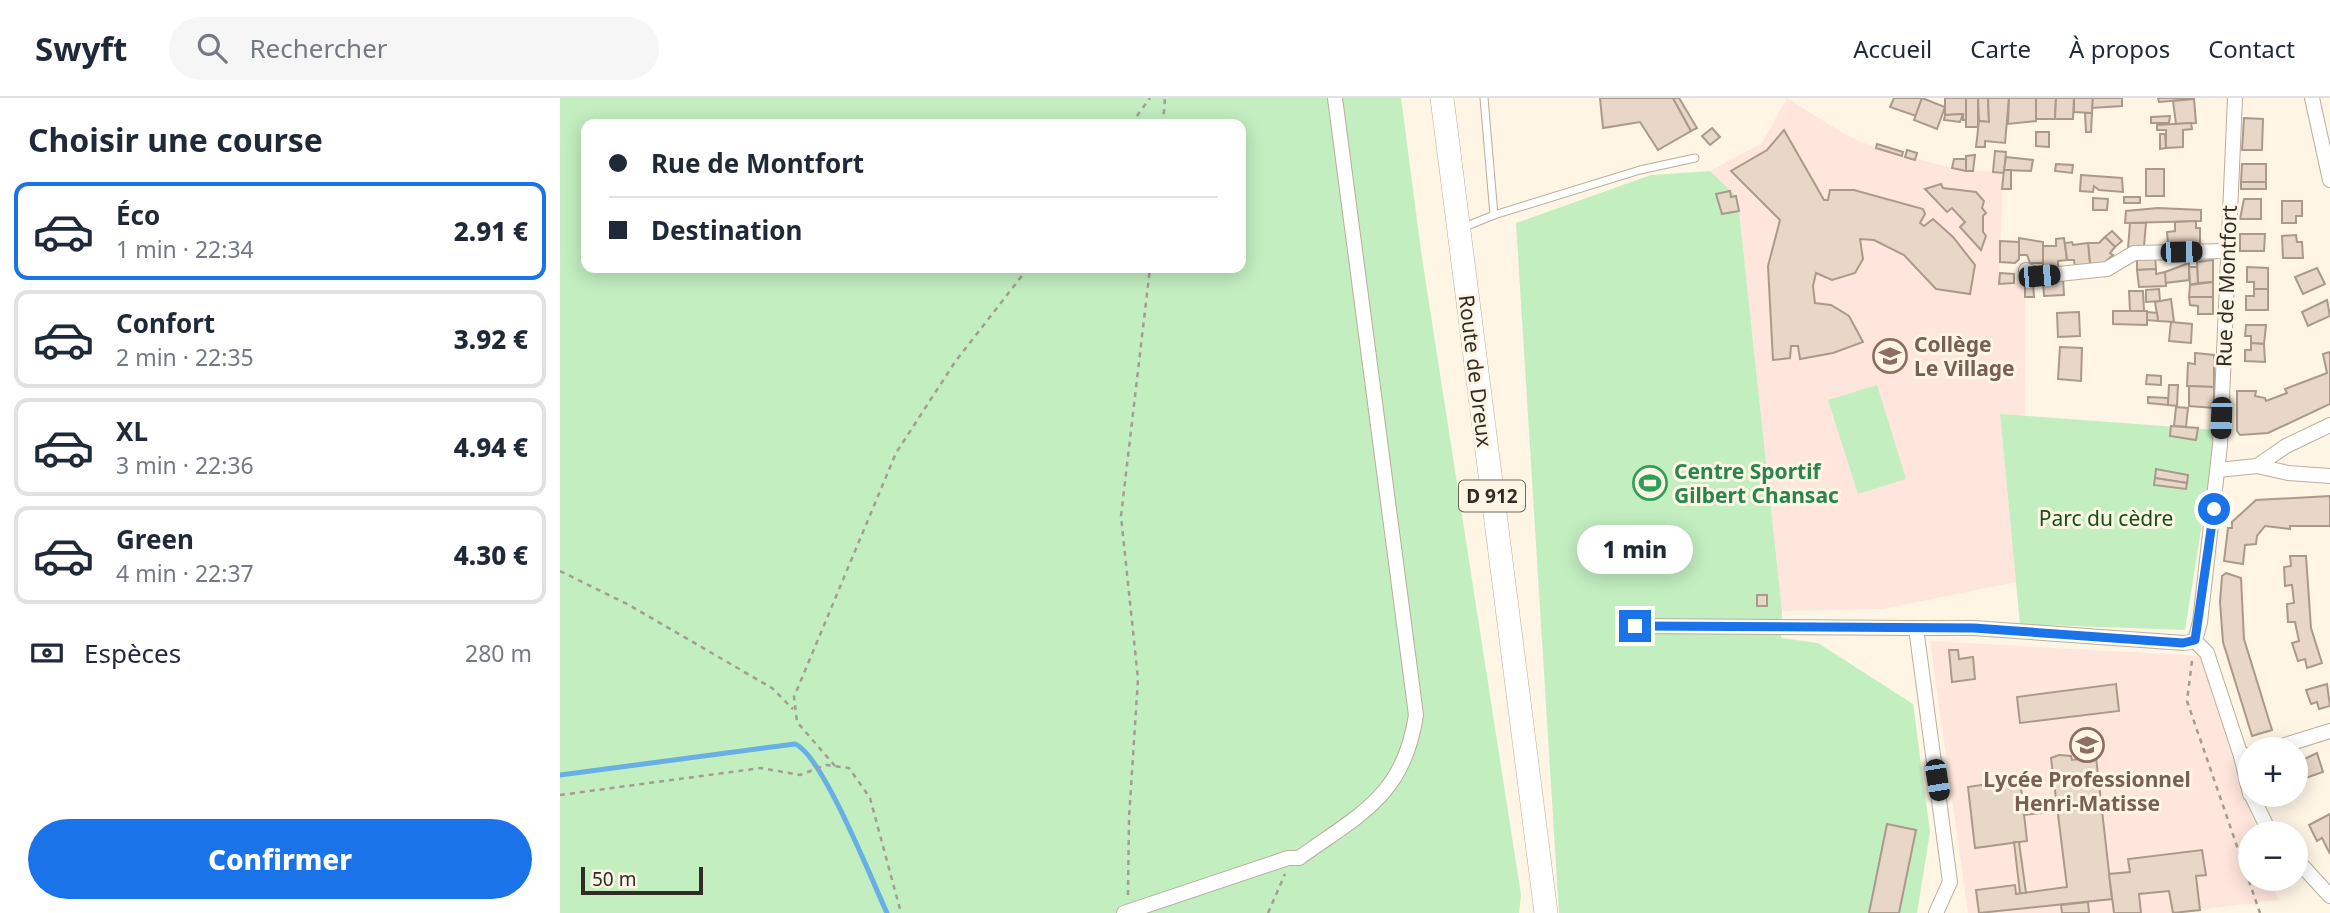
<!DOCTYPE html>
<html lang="fr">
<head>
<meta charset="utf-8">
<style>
	:root { --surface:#fff; --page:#f6f6f7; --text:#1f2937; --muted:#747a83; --line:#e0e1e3; --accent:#1a73e8 }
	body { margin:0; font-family:"Noto Sans",sans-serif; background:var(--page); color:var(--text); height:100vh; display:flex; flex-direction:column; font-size:26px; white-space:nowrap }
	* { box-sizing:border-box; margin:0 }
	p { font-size:23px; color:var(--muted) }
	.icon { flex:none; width:38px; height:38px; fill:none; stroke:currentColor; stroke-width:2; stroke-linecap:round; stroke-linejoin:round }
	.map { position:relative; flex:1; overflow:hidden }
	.drawer { display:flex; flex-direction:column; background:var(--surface); width:560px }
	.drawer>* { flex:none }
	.top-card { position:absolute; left:21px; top:21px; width:665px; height:154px; border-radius:14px; box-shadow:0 4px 18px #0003; display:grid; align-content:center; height:154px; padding:0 28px; background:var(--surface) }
	.tools { position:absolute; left:1678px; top:639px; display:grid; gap:14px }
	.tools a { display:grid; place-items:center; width:70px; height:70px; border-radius:50%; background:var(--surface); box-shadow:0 4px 18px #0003; font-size:35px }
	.scale { position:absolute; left:21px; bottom:18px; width:122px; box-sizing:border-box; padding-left:7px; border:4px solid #312c25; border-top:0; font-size:19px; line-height:24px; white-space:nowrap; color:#312c25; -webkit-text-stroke:5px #fef5e5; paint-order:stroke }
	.end { position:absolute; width:32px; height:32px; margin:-16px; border:9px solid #1a73e8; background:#fff; box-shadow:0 0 0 4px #fff }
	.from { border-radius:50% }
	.bubble { position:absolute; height:49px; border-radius:24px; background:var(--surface); box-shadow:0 4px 18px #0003; font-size:23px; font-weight:800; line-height:49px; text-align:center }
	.car { position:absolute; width:21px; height:42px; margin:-21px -10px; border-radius:9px; box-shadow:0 0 5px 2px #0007; background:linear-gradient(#222 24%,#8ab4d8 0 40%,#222 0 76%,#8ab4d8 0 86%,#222 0) }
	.top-card b { display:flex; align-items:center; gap:24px; height:66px; font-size:26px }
	.top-card b+b { border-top:2px solid var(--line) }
	.top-card i { width:18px; height:18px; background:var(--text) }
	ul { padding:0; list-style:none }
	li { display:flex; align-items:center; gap:21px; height:98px; margin:0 14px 10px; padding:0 14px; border:4px solid var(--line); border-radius:14px }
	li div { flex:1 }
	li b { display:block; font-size:26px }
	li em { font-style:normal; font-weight:800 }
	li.active { border-color:var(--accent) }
	li>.icon { width:63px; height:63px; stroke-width:1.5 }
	h2 { padding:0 28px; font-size:32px; line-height:84px }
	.pay { display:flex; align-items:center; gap:18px; height:77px; padding:0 28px; font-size:26px }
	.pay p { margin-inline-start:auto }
	.button { display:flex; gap:14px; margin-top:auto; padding:14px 28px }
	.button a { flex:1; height:80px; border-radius:42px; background:var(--accent); color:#fff; font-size:28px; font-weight:800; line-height:80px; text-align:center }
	header { display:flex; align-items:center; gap:42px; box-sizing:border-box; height:98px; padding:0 35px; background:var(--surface); border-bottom:2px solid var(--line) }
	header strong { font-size:33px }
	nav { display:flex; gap:38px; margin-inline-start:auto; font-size:24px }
	.search { width:490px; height:63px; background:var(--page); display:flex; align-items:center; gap:18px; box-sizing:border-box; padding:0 24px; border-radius:38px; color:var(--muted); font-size:26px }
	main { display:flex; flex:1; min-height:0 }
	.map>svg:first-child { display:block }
</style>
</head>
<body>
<header>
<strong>Swyft</strong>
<div class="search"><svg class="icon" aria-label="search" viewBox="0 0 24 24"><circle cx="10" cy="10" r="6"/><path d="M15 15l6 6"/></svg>Rechercher</div>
<nav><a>Accueil</a><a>Carte</a><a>À propos</a><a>Contact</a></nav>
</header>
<main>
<section class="drawer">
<h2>Choisir une course</h2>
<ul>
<li class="active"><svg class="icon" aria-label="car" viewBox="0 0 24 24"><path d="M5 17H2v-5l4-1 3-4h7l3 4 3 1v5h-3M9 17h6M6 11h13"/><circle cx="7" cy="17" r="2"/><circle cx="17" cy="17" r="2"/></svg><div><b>Éco</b><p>1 min · 22:34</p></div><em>2.91 €</em></li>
<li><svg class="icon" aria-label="car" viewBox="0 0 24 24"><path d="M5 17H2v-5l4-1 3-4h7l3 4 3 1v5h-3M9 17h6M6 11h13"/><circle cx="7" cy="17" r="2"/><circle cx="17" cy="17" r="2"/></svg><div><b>Confort</b><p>2 min · 22:35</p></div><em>3.92 €</em></li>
<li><svg class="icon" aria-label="car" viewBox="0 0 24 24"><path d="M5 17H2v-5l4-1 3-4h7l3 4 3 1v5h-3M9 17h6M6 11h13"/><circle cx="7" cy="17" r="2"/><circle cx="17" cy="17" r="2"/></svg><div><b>XL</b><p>3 min · 22:36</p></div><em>4.94 €</em></li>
<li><svg class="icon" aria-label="car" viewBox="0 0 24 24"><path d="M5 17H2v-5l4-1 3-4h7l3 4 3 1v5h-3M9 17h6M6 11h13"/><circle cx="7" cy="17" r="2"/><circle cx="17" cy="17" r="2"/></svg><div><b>Green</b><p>4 min · 22:37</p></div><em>4.30 €</em></li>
</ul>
<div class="pay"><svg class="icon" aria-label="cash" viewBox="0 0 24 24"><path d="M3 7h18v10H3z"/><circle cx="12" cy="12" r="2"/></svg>Espèces<p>280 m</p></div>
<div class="button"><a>Confirmer</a></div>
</section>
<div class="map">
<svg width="1770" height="815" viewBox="0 0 1770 815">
	<rect width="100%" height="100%" fill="#fef5e5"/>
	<g fill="#fee6dc">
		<polygon points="1227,0 1284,36 1316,50 1392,70 1443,75 1439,185 1465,185 1465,318 1440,316 1456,484 1323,511 1222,513 1179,113 1176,98 1150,73 1202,45"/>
		<polygon points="1370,543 1641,558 1697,735 1690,735 1690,780 1711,781 1718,802 1613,815 1408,815"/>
	</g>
	<g fill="#c2eec0" fill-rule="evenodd">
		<path d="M0,0H841L862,160L961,797L959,815H0ZM26,26H681V170H26Z"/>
		<polygon points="1150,73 1176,98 1179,113 1222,513 1221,540 1258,545 1353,606 1370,734 1357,815 999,815 956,125 1091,77"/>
		<polygon points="1317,287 1346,381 1298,396 1268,302"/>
		<polygon points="1440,316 1657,332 1625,532 1460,526"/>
	</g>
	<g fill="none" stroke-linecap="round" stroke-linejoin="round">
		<path stroke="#68afe6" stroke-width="5" d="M0,677L235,646C262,656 312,783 327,815"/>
	</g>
	<g fill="#e8d6c7" stroke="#ab998b" stroke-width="2">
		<polygon points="1040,0 1113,0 1131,33 1098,52 1080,24 1043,30"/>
		<polygon points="1113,0 1119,0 1137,30 1131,33"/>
		<polygon points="1334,0 1362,0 1356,18 1330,9"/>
		<polygon points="1362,0 1385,9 1377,31 1354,22"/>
		<polygon points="1385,0 1406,0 1406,22 1403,22 1403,16 1385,17"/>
		<rect x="1406" y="0" width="12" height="29"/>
		<polygon points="1418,0 1428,0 1429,24 1419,23"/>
		<polygon points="1428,0 1449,0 1445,45 1425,43 1425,49 1416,49 1419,23 1429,24"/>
		<polygon points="1449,0 1476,0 1476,23 1448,26"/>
		<polygon points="1476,0 1496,0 1495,21 1476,21"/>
		<polygon points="1496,0 1514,0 1513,21 1495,21"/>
		<polygon points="1514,0 1533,0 1532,15 1514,14"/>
		<polygon points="1533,0 1562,0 1562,8 1532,10"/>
		<polygon points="1598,0 1634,0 1634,1 1599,4"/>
		<polygon points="1634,1 1636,25 1616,26 1613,3"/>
		<polygon points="1525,15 1532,15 1531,34 1526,34"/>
		<polygon points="1403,16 1400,24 1384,22 1385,17"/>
		<polygon points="1610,18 1609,25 1591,25 1591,19"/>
		<polygon points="1684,20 1703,21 1702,52 1682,52"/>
		<polygon points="1631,25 1632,31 1623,32 1623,49 1606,50 1606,32 1597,32 1597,27"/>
		<polygon points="1152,30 1160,39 1150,47 1142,38"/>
		<polygon points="1224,32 1264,102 1268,102 1270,92 1294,92 1363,111 1365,116 1360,125 1364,128 1373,121 1393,139 1415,167 1410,196 1376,191 1344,157 1314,142 1300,141 1303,161 1295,175 1272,182 1256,175 1253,188 1255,205 1271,207 1289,218 1303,244 1273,255 1240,261 1238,248 1231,248 1230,260 1213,262 1208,168 1220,122 1171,73 1207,52"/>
		<polygon points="1476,34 1489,34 1489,49 1476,48"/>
		<polygon points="1600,36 1605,36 1606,50 1600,51"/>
		<polygon points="1317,46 1343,54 1342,58 1316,50"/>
		<polygon points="1347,52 1357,55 1355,62 1345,59"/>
		<polygon points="1435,53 1446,54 1444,75 1433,74"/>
		<polygon points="1415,57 1413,73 1406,73 1406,58"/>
		<polygon points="1446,59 1473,62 1471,73 1444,72"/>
		<polygon points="1394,61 1406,61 1406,73 1392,70"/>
		<polygon points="1496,66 1513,67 1512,75 1495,73"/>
		<polygon points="1682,66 1706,66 1706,84 1681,84"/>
		<rect x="1586" y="71" width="18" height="27"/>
		<polygon points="1444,72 1451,72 1451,91 1442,91"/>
		<polygon points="1521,77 1562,80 1563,94 1539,92 1534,88 1533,94 1520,93"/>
		<rect x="1681" y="84" width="25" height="7"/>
		<polygon points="1381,86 1383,90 1416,94 1424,103 1422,110 1426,115 1423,118 1423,134 1426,138 1421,152 1400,129 1405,124 1392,110 1387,114 1365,91"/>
		<polygon points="1170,93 1171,99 1176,98 1179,113 1162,116 1156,96"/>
		<rect x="1564" y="99" width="16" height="6"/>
		<polygon points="1533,100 1548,101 1547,112 1533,112"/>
		<polygon points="1684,101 1701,101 1701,121 1680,121"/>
		<polygon points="1722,103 1742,103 1742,118 1736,118 1736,125 1722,125"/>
		<polygon points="1598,110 1641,112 1641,123 1565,125 1566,113"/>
		<polygon points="1636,123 1636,130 1640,130 1640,145 1608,145 1607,134 1615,133 1615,124"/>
		<polygon points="1570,125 1586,125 1584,148 1568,150"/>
		<polygon points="1552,133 1562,143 1555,149 1545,139"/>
		<polygon points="1680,136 1705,136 1704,153 1680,153"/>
		<polygon points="1736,137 1737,144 1742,144 1743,160 1723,160 1722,138"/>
		<polygon points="1545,139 1555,149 1550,155 1553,157 1544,165 1530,167 1528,145 1539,145"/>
		<polygon points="1459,140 1483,144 1483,165 1470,165 1467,157 1459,157"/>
		<polygon points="1504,140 1507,162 1498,163 1498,170 1483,170 1483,148 1496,148 1496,141"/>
		<polygon points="1440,143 1459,144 1459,161 1455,165 1440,164"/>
		<polygon points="1512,144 1513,147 1528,145 1530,167 1515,169 1514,162 1507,162 1505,145"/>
		<polygon points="1595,157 1596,171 1577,172 1577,158"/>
		<polygon points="1653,162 1653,184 1638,185 1637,164"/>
		<polygon points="1629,165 1629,182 1605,185 1605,174"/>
		<polygon points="1629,169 1637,169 1638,185 1630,187"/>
		<polygon points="1687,169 1708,170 1708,191 1694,191 1694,184 1687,184"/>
		<polygon points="1757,170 1765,186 1743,196 1735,179"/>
		<polygon points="1596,171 1596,176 1605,174 1606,188 1579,189 1577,172"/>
		<polygon points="1440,175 1454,176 1454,185 1439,186"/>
		<polygon points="1503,181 1504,197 1484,198 1483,183"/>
		<polygon points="1473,184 1474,199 1465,199 1465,185"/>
		<polygon points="1653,184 1653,199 1629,199 1630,187"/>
		<polygon points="1599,191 1600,203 1586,204 1586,192"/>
		<polygon points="1694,191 1708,191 1708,212 1686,212 1686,198 1694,198"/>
		<polygon points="1569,193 1583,193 1584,213 1570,213"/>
		<polygon points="1629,199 1653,199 1653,216 1638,216 1638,208 1630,207"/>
		<polygon points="1611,201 1614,224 1598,223 1595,204"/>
		<polygon points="1767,202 1770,218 1748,228 1742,214"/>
		<polygon points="1553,213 1587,213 1587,227 1553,226"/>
		<polygon points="1519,214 1520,238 1498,239 1497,215"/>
		<polygon points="1587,214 1597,215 1598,223 1587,222"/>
		<polygon points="1611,224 1632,226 1631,245 1609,243"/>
		<polygon points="1686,227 1706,227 1704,246 1691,245 1691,238 1685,238"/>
		<polygon points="1691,245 1704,246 1705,264 1685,263 1685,252 1691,252"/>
		<polygon points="1500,249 1522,250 1521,283 1498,281"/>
		<polygon points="1770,254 1770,306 1708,335 1680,337 1677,333 1677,293 1696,293 1695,298 1705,300 1706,303 1727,295 1725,291 1767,275 1763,256"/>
		<polygon points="1635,255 1654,257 1654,289 1627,288 1628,265 1635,266"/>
		<polygon points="1587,277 1601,278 1601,287 1586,286"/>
		<polygon points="1609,287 1618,287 1617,308 1608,307"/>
		<polygon points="1629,288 1654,289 1654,310 1629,308"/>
		<polygon points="1588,299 1608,300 1608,307 1588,305"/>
		<polygon points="1616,309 1628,310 1626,329 1614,328"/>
		<polygon points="1611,328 1638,330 1636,342 1610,338"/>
		<polygon points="1596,371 1628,377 1627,385 1595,380"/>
		<polygon points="1595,380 1627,385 1626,391 1594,387"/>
		<polygon points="1770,398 1770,428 1730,428 1730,431 1705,428 1697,438 1696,446 1685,447 1683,466 1664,463 1668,430 1672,430 1672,424 1696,402"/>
		<polygon points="1730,458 1746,458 1751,530 1762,565 1747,570 1745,561 1738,563 1732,545 1739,543 1735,524 1728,524 1727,506 1734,505 1732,487 1725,488 1724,469 1731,468"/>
		<polygon points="1666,475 1681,480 1684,541 1712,632 1692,638 1663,544 1660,504 1662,478"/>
		<rect x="1197" y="497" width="10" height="11"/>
		<polygon points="1389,552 1398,552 1399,561 1413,559 1415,581 1392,584"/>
		<polygon points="1556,586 1559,613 1460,625 1457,599"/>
		<polygon points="1767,586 1770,608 1759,611 1757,604 1751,606 1746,592"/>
		<polygon points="1757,655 1763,674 1743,681 1738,664"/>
		<polygon points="1499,657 1511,658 1512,662 1536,659 1552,801 1419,815 1416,792 1455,787 1456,796 1507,789 1491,660"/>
		<polygon points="1460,681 1467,743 1415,750 1408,689"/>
		<polygon points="1496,703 1497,713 1464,717 1463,708"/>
		<polygon points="1770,716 1770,756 1762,740 1757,743 1749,727"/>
		<polygon points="1327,726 1356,732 1339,815 1309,815"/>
		<polygon points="1454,744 1459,744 1466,795 1460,795"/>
		<polygon points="1642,752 1646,777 1636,778 1640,812 1613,815 1609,793 1579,796 1581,815 1554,815 1549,776 1570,774 1568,761"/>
		<polygon points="1528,804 1529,815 1502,815 1501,807"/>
	</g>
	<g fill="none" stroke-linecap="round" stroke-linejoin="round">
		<g stroke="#b8ae9b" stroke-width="9">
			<g id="lane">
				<polyline points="934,117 1080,72 1135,60"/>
				<polyline points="902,130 934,117 924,0"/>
			</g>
		</g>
		<g stroke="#b8ae9b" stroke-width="16">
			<g id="street">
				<polyline points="1752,0 1770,82"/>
				<polyline points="1466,172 1479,178 1547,171 1574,155 1667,153"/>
				<polyline points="1770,327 1726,348 1697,368 1728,375 1770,378"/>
				<polyline points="1658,372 1697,368"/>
				<polyline points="1075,528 1356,530"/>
				<polyline points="1635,543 1640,524 1660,347 1675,0"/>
				<polyline points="1635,543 1647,555 1681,658 1690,657"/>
				<polyline points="1712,651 1770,633"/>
				<polyline points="1681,658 1690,696"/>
				<polyline points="1691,696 1710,735"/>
				<polyline points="1736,761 1770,798"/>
				<path d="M564,815L728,760H739C800,716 844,698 856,617L775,0"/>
				<polyline points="1376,815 1390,784 1356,530 1414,530 1624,545 1635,543"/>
			</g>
		</g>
		<g stroke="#b8ae9b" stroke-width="24">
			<polyline id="primary" points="882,0 986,815"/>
		</g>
		<g stroke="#a49d91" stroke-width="2.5" stroke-dasharray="5 5" stroke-linecap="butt">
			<polyline points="571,26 590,0"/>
			<polyline points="603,26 605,0"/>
			<polyline points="0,473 69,507 212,590 233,611"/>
			<polyline points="1632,563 1627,603 1700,815"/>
			<polyline points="275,668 237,624 234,599 336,355 395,264 468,170"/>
			<polyline points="0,697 201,670 240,677 266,667 289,670 310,700 341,815"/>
			<polyline points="568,797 569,720 578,581 561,418 590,170"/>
			<polyline points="708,815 725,776"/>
		</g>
		<use href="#lane" stroke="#fff" stroke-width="7"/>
		<use href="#street" stroke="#fff" stroke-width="14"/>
		<use href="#primary" stroke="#fff" stroke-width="23"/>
	</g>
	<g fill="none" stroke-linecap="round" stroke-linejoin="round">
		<polyline stroke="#1a73e8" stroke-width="9" points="1075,528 1414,530 1623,545 1635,542 1654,411"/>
	</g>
	<defs>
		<g id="school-ring" transform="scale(1.75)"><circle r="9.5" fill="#fef5e5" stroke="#8d6e63" stroke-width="1.5"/><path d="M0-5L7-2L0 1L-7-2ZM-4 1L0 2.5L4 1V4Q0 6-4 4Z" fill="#8d6e63"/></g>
		<g id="stadium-ring" transform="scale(1.75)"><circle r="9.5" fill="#fef5e5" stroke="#2e9e5b" stroke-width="1.5"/><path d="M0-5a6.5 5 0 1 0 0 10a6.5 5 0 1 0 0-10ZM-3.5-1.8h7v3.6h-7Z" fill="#2e9e5b"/></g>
	</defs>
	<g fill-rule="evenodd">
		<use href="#school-ring" x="1330" y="258"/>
		<use href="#stadium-ring" x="1090" y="385"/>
		<use href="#school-ring" x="1527" y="647"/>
	</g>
	<g text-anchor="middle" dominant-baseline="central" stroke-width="6" stroke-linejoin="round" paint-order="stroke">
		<rect fill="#fef5e5" stroke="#6e685f" stroke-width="2" x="899" y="382.5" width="66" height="31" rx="5"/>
		<g font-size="19" font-weight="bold" fill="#312c25">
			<text x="932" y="398">D 912</text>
		</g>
		<g font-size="21" fill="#312c25" stroke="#fef5e5">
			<text transform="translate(1666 188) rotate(-88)">Rue de Montfort</text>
			<text transform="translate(916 273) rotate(83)">Route de Dreux</text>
		</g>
		<g font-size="21" font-weight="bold" fill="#785e54" stroke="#fef5e5" text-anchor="start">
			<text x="1354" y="246">Collège<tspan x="1354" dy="24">Le Village</tspan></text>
			<text x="1527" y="681" text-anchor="middle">Lycée Professionnel<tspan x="1527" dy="24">Henri-Matisse</tspan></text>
		</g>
		<g font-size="21" font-weight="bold" fill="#27864d" stroke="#fef5e5" text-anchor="start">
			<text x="1114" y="373">Centre Sportif<tspan x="1114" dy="24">Gilbert Chansac</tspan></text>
		</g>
		<g font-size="21" fill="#125116" stroke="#fef5e5">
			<text x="1546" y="420">Parc du cèdre</text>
		</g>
	</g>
</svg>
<div class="tools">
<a>+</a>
<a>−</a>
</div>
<div class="scale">50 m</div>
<i class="end from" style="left:1654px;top:411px"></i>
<i class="end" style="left:1075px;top:528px"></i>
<div class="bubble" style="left:1017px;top:427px;width:116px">1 min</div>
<i class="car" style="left:1621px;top:154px;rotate:89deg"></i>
<i class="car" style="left:1479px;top:178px;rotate:85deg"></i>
<i class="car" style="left:1661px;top:320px;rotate:182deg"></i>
<i class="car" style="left:1377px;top:682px;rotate:171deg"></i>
<div class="top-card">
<b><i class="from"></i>Rue de Montfort</b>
<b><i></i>Destination</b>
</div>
</div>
</main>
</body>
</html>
